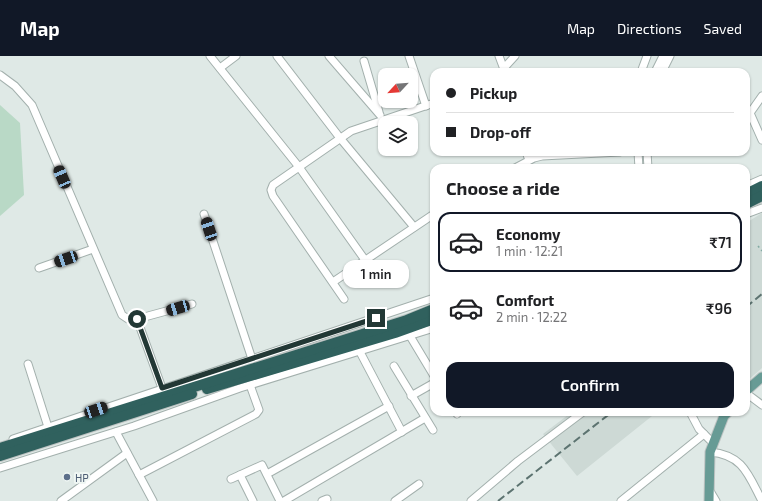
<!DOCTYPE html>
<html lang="en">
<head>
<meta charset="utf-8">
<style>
	:root { --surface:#fff; --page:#f6f6f6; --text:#202124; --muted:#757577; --line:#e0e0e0; --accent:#111827 }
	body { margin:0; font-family:"Exo 2",sans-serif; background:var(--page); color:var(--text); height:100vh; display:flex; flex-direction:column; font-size:15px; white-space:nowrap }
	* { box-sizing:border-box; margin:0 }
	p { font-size:13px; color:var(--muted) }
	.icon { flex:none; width:22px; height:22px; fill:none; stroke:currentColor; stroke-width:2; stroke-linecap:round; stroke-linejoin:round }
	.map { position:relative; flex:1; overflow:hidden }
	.drawer { position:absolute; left:430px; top:108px; width:320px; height:252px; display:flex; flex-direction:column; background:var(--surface); border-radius:12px; box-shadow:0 1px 3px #0004 }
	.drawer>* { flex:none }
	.hud { position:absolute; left:430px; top:12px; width:320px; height:88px; border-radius:12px; box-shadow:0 1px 3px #0004; display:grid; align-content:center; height:88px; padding:0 16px; background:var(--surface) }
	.needle { width:26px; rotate:244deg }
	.tools { position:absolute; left:378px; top:12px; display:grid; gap:8px }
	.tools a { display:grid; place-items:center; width:40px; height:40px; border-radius:8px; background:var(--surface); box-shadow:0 1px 3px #0004; font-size:20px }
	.end { position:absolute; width:18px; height:18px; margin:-9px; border:5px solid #223835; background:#fff; box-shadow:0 0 0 2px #fff }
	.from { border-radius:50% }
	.bubble { position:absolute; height:28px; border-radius:12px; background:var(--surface); box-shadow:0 1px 3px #0004; font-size:13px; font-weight:600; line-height:28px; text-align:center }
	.car { position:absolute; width:12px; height:24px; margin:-12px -6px; border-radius:5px; box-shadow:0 0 3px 1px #0007; background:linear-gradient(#222 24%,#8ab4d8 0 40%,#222 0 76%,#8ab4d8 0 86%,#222 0) }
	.hud b { display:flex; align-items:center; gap:14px; height:38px; font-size:15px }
	.hud b+b { border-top:1px solid var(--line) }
	.hud i { width:10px; height:10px; background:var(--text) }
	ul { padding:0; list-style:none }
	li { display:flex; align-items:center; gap:12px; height:60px; margin:0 8px 6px; padding:0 8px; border:2px solid transparent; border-radius:12px }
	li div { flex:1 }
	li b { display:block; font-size:15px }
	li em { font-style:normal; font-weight:600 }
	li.on { border-color:var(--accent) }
	li>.icon { width:36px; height:36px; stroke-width:1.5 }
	h2 { padding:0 16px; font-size:18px; line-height:48px }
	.button { display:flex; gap:8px; margin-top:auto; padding:8px 16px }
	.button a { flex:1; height:46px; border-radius:12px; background:var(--accent); color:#fff; font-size:16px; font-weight:600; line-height:46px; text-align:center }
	header { display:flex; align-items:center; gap:24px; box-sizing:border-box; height:56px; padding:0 20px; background:var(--accent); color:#fff }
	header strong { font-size:19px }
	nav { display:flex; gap:22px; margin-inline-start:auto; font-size:14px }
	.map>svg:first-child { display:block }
</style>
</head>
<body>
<header>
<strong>Map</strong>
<nav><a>Map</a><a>Directions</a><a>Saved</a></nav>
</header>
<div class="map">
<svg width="762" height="445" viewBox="0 0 762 445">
	<rect width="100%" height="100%" fill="#dfe9e6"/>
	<g fill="#cdd9d5">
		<polygon points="762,157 762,312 746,326 746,167"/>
		<polygon points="572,356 657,356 577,420 543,378"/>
	</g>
	<polygon fill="#b9d9c6" points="0,49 20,67 24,139 0,160"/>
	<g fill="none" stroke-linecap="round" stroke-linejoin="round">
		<g stroke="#a3b0ad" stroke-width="9">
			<g id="minor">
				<polyline points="210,0 299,111 365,204"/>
				<polyline points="277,0 340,82 414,171"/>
				<polyline points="329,0 380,59"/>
				<polyline points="409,0 426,50"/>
				<polyline points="499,0 505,16"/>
				<polyline points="364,5 379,56"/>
				<polyline points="220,12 236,0"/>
				<polyline points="504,12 515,0"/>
				<polyline points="641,16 647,0"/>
				<polyline points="655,16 663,0"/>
				<polyline points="662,16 670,0"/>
				<polyline points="0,19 15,30 32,49 122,259 128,263 137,263 162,332"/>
				<polyline points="762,40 750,57 762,84"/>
				<polyline points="526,96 529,104"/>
				<polyline points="638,96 639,112"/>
				<polyline points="647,96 648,112"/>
				<polyline points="515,112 534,102 542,100 620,96"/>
				<polyline points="746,130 762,123"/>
				<polyline points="204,158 252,303"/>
				<polyline points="746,158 762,152"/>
				<polyline points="39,212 93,193"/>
				<polyline points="333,226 434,158"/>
				<polyline points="344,243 273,140 271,134 273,129 351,75 434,47"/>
				<polyline points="137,263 192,248"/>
				<polyline points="410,280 434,320"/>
				<polyline points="360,296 402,376"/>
				<polyline points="28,308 48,371"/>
				<polyline points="394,310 433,374"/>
				<polyline points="746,337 762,349"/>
				<polyline points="411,340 434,327"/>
				<polyline points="456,356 457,358"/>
				<polyline points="690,356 699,373 713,387"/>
				<polyline points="116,376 153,445"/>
				<polyline points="13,383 434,242"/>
				<path d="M710,396C743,399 748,418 762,445"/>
				<polyline points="0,412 134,370 240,332 434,272"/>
				<polyline points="267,418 389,350"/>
				<polyline points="139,419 256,358 259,354 250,329"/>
				<polyline points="240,419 253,445"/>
				<polyline points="231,423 262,409 280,445"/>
				<polyline points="710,435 716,445"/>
				<polyline points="61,445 127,397"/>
				<polyline points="284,445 425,362"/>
				<polyline points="322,445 327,443"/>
				<polyline points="395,445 419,428"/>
				<polyline points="471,445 518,405 583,356"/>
				<polyline points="621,445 704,378"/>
			</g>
		</g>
		<g stroke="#bdc3c2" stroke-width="11">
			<g id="major">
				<polyline points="746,335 762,321"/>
				<polyline points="709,445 710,396 724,360 728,356"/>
			</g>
		</g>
		<g stroke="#bdc3c2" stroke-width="12">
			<g id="highway">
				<polyline points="746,138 762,130"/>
				<polyline points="746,148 762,140"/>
				<polyline points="207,333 395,277 434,263"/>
				<polyline points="0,392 407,264 434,253"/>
				<polyline points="0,400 192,338"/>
			</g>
		</g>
		<polyline stroke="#82aaa3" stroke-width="1.5" stroke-dasharray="2 3" stroke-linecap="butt" points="758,190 762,195"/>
		<use href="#minor" stroke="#fff" stroke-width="7"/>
		<use href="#major" stroke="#679b95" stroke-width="9"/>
		<use href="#highway" stroke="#30615e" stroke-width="10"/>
		<g stroke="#5c7370" stroke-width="2" stroke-dasharray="8 4" stroke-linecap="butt">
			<polyline points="746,251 762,238"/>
			<polyline points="498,445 612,356"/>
		</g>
	</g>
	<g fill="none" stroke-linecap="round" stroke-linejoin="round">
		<polyline stroke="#223835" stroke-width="5" points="137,263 162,332 376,262"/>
	</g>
	<circle fill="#5c6f8a" stroke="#eff6f3" stroke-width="1.5" cx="67" cy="421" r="4"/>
	<g text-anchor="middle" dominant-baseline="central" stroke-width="4" stroke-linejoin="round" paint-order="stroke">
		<g font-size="11" fill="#4e5e75" stroke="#eff6f3" text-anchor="start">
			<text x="75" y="421">HP</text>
		</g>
	</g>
</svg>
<div class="tools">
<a><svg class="needle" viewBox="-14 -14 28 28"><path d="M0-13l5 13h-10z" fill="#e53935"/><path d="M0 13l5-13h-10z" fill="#757577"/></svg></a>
<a><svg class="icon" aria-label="layers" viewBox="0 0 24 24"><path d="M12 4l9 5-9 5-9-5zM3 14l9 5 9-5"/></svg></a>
</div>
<i class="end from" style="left:137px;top:263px"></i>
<i class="end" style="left:376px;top:262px"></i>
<div class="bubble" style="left:343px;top:204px;width:66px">1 min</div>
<i class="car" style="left:62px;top:121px;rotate:337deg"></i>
<i class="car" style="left:209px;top:173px;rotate:342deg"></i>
<i class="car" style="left:66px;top:203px;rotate:251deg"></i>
<i class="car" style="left:178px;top:252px;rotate:254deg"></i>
<i class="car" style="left:96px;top:354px;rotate:71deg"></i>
<div class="hud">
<b><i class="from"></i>Pickup</b>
<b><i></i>Drop-off</b>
</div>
<section class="drawer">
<h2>Choose a ride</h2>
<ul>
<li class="on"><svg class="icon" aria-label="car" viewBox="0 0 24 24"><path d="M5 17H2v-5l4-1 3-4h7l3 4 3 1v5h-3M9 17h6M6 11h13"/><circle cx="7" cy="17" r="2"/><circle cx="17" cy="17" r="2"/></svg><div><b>Economy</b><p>1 min · 12:21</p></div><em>₹71</em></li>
<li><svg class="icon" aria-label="car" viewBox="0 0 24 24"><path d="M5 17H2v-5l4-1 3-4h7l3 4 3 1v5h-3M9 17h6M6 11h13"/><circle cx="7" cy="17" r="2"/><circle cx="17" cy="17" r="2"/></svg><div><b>Comfort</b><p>2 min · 12:22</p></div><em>₹96</em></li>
</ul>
<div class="button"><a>Confirm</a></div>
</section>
</div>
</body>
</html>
